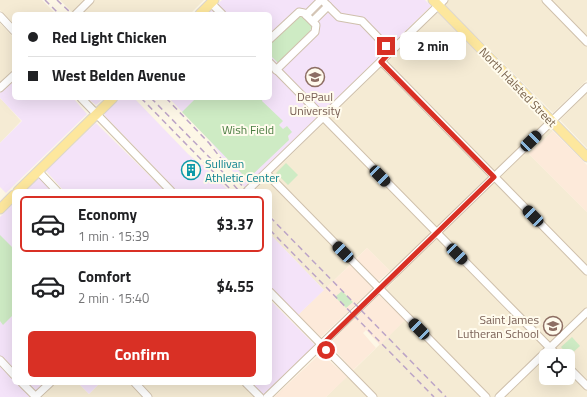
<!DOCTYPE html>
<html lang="en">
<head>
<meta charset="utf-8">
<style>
	:root { --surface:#fff; --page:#f2f2f2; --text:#202124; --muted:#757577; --line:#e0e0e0; --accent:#d93025 }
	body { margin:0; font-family:"Titillium Web",sans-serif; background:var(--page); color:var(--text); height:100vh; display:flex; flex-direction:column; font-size:15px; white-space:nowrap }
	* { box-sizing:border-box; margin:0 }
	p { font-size:13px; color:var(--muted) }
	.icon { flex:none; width:22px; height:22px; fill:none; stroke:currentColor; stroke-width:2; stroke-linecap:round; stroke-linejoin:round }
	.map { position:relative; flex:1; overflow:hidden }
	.panel { position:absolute; left:12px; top:189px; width:260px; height:196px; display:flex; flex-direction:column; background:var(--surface); border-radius:6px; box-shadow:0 4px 16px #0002 }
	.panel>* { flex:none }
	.hud { position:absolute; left:12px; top:12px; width:260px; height:88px; border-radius:6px; box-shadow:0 4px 16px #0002; display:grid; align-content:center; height:88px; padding:0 16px; background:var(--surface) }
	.tools { position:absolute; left:539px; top:349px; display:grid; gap:8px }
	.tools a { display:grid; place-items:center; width:36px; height:36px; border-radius:6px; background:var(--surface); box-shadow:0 4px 16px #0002; font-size:20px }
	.end { position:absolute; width:18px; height:18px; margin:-9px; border:5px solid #d93025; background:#fff; box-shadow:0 0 0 2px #fff }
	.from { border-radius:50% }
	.bubble { position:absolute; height:28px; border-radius:6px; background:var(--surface); box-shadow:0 4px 16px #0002; font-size:13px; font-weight:700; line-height:28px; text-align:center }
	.car { position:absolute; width:12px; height:24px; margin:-12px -6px; border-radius:5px; box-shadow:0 0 3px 1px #0007; background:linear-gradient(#222 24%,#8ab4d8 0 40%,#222 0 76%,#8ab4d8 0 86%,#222 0) }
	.hud b { display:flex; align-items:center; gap:14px; height:38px; font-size:15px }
	.hud b+b { border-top:1px solid var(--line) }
	.hud i { width:10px; height:10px; background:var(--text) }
	ul { padding:7px 0 0; list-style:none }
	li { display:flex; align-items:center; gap:12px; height:56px; margin:0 8px 6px; padding:0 8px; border:2px solid transparent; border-radius:6px }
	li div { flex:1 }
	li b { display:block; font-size:15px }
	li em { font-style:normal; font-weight:700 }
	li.selected { border-color:var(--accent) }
	li>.icon { width:36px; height:36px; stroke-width:1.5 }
	.action { display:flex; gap:8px; margin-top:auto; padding:8px 16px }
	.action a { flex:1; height:46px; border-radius:6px; background:var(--accent); color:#fff; font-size:16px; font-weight:700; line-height:46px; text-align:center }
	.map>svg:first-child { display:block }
</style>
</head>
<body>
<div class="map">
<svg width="587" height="397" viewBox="0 0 587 397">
	<rect width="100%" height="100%" fill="#fdf7e6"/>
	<g fill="#f5ebd4" fill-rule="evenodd">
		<polygon points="0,0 42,0 56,14 14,14 14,24 0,10"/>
		<polygon points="60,0 204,0 190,14 77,14 73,11 72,12"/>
		<polygon points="440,0 587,0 587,80 553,113"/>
		<path d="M438,12L553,131L529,154L587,212V397H326L411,314L386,289L397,278L367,248L324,290L270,234V224L274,219L270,215V191H254ZM546,356H568V378H546Z"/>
		<polygon points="0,23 14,38 14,69 0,82"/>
		<polygon points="587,93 587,148 560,120"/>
		<polygon points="0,98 21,121 0,143"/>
		<polygon points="56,383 78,383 89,394 100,383 240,383 254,397 42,397"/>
	</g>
	<g fill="#fdeada">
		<polygon points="553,131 587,165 587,212 529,154"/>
		<polygon points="367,248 390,271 378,281 356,259"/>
		<polygon points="350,265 373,288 321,337 298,315"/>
		<polygon points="379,295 405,320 380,345 366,330 363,333 376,348 353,370 329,344"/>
		<polygon points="321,353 347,377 326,397 274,397"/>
	</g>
	<g fill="#f4e3f9">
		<polygon points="222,0 425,0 431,6 245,188 211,142 169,98 270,98 270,14 207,14"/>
		<polygon points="14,80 14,98 73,98 87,114 6,193 0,187 0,143 22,121 0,98 0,93"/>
		<polygon points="87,98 104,98 96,105"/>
		<polygon points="121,98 134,98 188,154 200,164 203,165 229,191 177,191 105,116 105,113"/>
		<polygon points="96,123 97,124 165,191 64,191 46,171"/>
		<polygon points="40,178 53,191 26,191 38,179"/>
		<polygon points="14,203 14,370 0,356 0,217"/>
		<polygon points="270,234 324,290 298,315 270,286"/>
		<polygon points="270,300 315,345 263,395 252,383 270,383"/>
		<polygon points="0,366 14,380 14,383 17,383 30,397 0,397"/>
		<polygon points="26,383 46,383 37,391"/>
		<polygon points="78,383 100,383 89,394"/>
	</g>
	<g fill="#ceebc4">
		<polygon points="299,15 304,17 312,25 310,31 278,63 270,55 270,42"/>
		<polygon points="196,98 263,98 262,101 283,121 279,125 283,129 287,126 292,132 288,136 289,140 250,177 245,177 182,112"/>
		<polygon points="286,163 298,175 288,185 276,173"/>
		<polygon points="0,235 14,249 14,314 3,325 0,321"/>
		<polygon points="342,291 353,302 346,308 335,297"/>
		<polygon points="572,337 580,346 569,356 561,347"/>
	</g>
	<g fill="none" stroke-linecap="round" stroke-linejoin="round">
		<g stroke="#cfc0ac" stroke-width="9">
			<g id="minor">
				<polyline points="322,0 339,17 362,21 391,51"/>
				<polyline points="546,0 587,42"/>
				<polyline points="211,3 222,14"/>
				<polyline points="76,14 90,0"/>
				<polyline points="306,15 321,0"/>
				<polyline points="0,16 14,31"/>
				<polyline points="313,21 328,6"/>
				<polyline points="270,39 299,12 304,13 316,25 315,32 276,70"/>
				<polyline points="381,61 587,271"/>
				<polyline points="270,63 558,356"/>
				<polyline points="0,88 14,75"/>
				<polyline points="81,98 171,191"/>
				<polyline points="38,171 57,191"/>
				<polyline points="266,173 486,397"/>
				<polyline points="247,191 444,0"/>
				<polyline points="270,292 373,397"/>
				<polyline points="0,360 14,375"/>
				<polyline points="568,367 587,386"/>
				<polyline points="22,383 36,397"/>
				<polyline points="135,383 148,397"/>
				<polyline points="246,383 260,397"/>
				<polyline points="35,397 50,383"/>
				<polyline points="267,397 587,87"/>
				<polyline points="499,397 587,312"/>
			</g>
		</g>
		<g stroke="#dcd6d0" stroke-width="11">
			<g id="major">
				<polyline points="433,0 587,157"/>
				<polyline points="200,14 214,0"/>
				<polyline points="18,191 113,98"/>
				<polyline points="0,209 14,195"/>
			</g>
		</g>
		<use href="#minor" stroke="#fff" stroke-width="7"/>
		<use href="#major" stroke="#fde79d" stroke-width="9"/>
		<g stroke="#bca4c7" stroke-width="1.5" stroke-dasharray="6 4" stroke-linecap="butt">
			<polyline points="45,0 59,14"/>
			<polyline points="57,0 72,14"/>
			<polyline points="141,98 232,191"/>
			<polyline points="151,98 214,162 239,191"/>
			<polyline points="166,98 209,143 246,191"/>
			<polyline points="270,217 446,397"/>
			<polyline points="270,230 434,397"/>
		</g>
	</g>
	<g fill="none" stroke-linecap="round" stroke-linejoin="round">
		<polyline stroke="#d93025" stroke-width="5" points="326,350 322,345 494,177 381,62 391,51 386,46"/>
	</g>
	<defs>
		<g id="university-ring" transform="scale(1)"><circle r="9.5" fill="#fffbed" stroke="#8d6e63" stroke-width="1.5"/><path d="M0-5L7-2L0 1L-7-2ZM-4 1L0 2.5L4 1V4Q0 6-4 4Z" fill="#8d6e63"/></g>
		<g id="building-ring" transform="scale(1)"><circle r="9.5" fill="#fffbed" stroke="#0f9aa8" stroke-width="1.5"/><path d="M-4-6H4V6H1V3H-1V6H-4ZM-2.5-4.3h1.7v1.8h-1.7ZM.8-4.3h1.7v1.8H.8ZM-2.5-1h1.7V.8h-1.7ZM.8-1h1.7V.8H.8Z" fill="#0f9aa8"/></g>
		<g id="school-ring" transform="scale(1)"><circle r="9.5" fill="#fffbed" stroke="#8d6e63" stroke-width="1.5"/><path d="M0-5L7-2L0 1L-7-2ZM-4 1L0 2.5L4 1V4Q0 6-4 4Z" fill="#8d6e63"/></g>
	</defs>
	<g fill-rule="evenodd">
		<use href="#university-ring" x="315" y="77"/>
		<use href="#building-ring" x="191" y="170"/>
		<use href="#school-ring" x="553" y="326"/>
	</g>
	<g text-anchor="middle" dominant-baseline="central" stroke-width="4" stroke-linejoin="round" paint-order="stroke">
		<g font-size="12" fill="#77614a" stroke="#fffbed">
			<text transform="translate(518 87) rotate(46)">North Halsted Street</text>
		</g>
		<g font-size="12" fill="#785e54" stroke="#fffbed">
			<text x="315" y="96">DePaul<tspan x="315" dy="14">University</tspan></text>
			<text x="539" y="319" text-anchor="end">Saint James<tspan x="539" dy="14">Lutheran School</tspan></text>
		</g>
		<g font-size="12" fill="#4b7d42" stroke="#fffbed">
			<text x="248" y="129">Wish Field</text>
		</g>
		<g font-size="12" fill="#0d838f" stroke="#fffbed" text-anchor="start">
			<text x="205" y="163">Sullivan<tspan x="205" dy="14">Athletic Center</tspan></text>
		</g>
	</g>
</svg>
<div class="tools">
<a><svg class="icon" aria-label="locate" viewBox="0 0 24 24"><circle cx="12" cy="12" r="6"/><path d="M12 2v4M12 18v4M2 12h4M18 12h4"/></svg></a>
</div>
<i class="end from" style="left:326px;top:350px"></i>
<i class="end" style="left:386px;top:46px"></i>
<div class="bubble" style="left:400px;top:32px;width:66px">2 min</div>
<i class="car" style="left:531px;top:141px;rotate:46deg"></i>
<i class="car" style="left:380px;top:176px;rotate:136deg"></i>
<i class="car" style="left:533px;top:216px;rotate:316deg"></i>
<i class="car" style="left:343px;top:252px;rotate:315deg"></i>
<i class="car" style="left:457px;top:254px;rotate:135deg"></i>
<i class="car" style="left:419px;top:329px;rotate:316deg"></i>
<div class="hud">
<b><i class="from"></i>Red Light Chicken</b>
<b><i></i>West Belden Avenue</b>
</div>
<section class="panel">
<ul>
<li class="selected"><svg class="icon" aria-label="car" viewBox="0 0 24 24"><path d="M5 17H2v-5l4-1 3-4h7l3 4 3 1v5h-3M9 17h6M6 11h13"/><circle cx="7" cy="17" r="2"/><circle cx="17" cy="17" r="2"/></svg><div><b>Economy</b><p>1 min · 15:39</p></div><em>$3.37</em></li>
<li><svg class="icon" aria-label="car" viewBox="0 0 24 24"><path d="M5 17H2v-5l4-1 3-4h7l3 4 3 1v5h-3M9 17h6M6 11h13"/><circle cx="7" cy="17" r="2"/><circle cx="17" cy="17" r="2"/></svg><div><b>Comfort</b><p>2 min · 15:40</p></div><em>$4.55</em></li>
</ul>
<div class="action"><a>Confirm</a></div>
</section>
</div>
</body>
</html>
